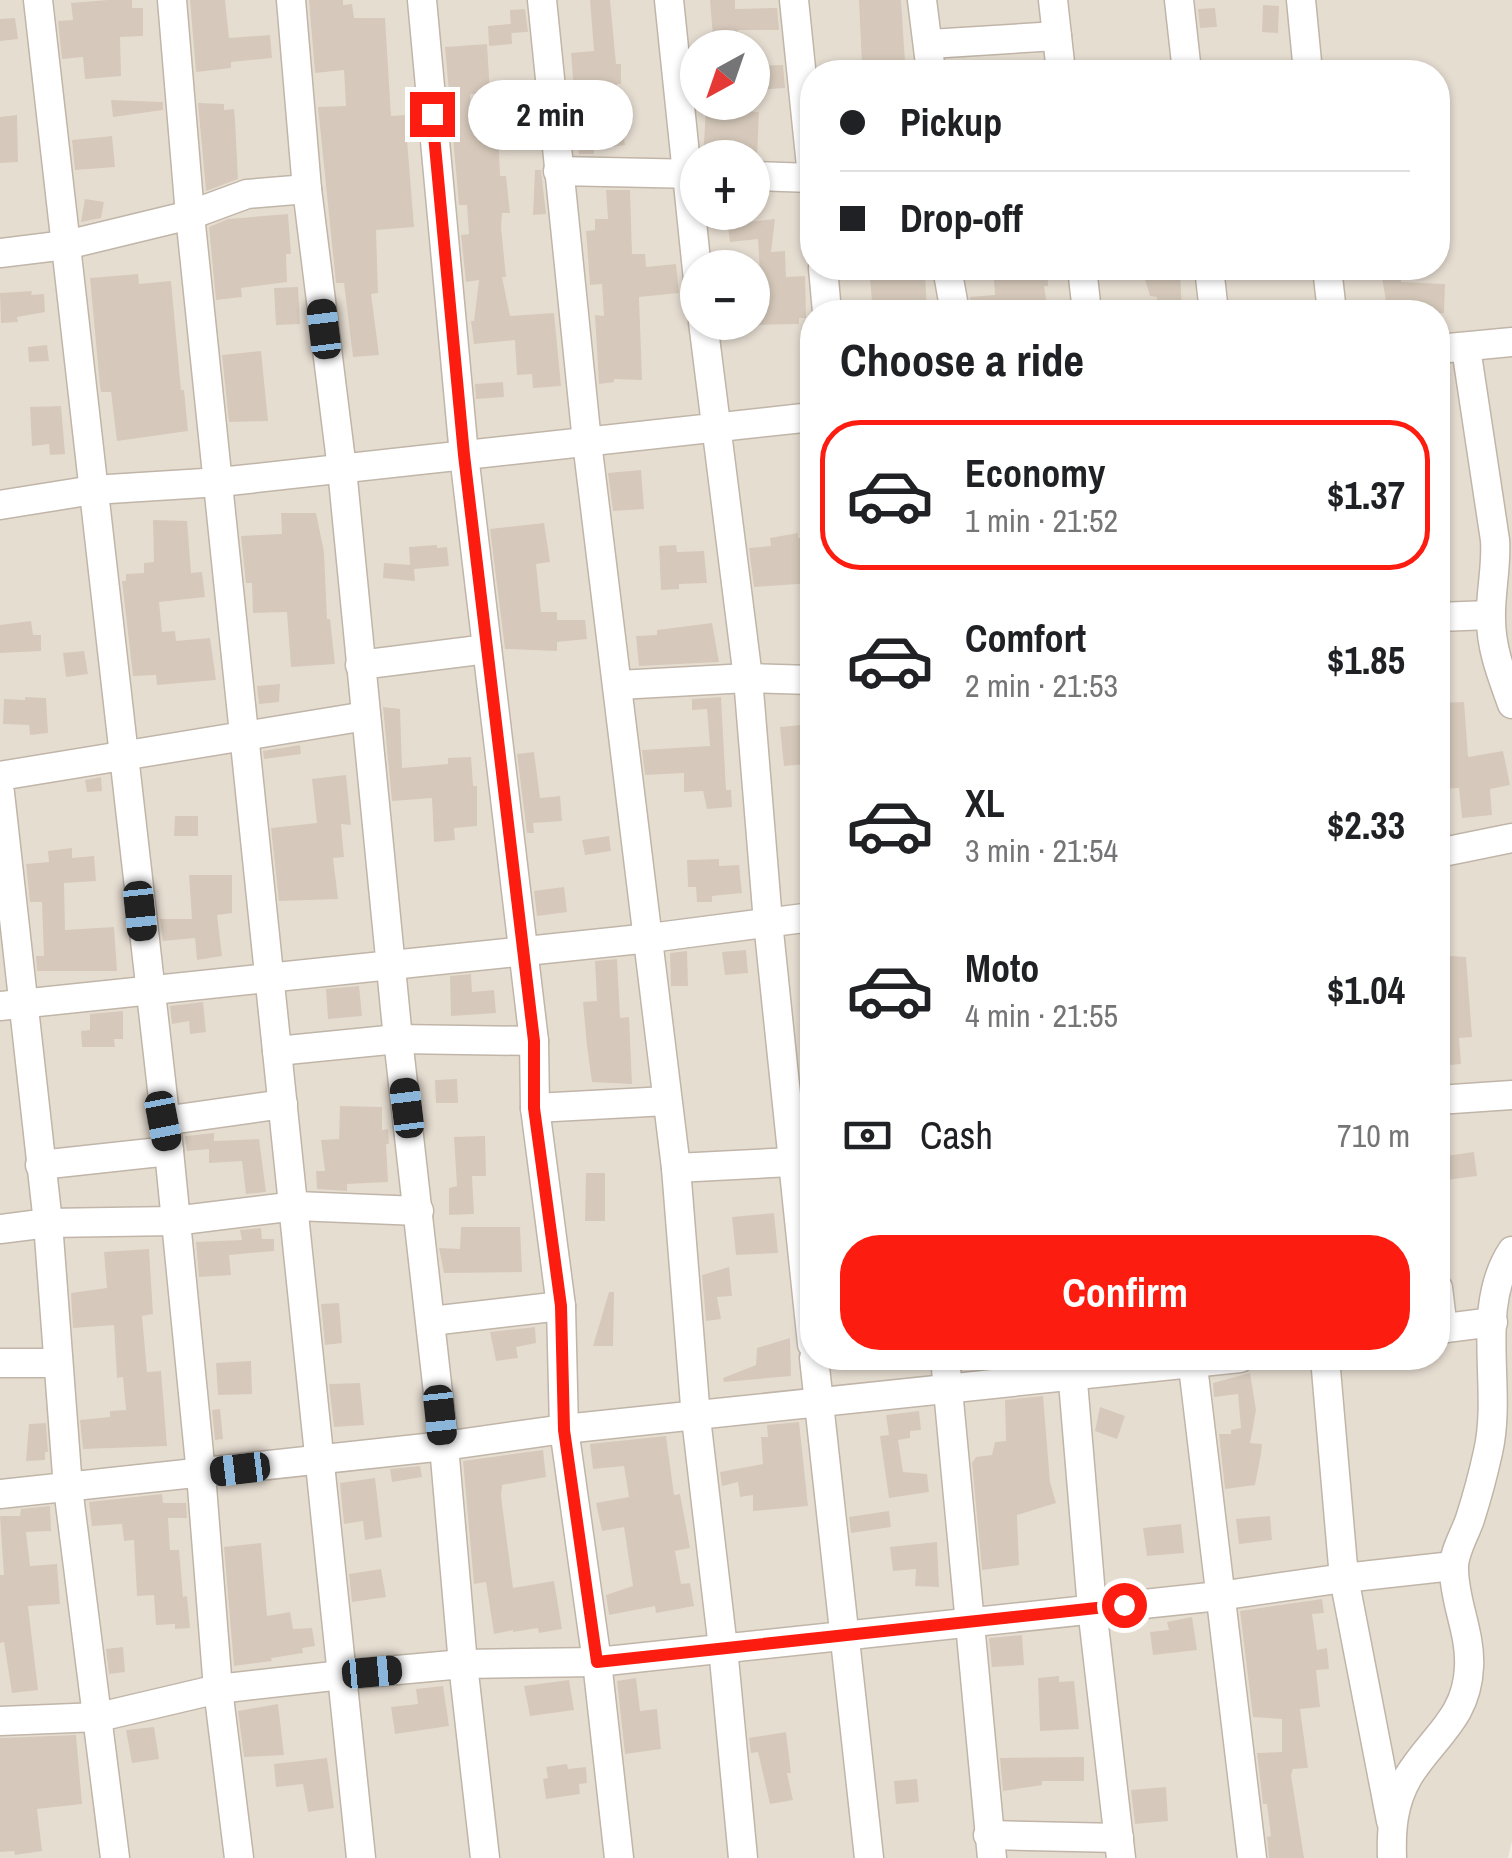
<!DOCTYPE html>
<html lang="en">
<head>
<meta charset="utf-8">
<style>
	:root { --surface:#fff; --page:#f6f6f6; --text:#202124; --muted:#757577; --line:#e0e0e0; --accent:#fc1d10 }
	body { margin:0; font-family:"Archivo Narrow",sans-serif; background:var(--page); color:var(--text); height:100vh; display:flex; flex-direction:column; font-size:38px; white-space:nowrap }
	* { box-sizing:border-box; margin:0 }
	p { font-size:32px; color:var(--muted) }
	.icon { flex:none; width:55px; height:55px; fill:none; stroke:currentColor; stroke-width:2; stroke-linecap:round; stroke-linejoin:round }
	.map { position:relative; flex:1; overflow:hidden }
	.sheet { position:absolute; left:800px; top:300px; width:650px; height:1070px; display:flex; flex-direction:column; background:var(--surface); border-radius:40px; box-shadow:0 2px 8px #0004 }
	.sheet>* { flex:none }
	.top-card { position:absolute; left:800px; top:60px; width:650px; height:220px; border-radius:40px; box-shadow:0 2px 8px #0004; display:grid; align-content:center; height:220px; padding:0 40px; background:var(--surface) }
	.needle { width:65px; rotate:220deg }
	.controls { position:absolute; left:680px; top:30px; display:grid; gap:20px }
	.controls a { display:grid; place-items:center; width:90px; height:90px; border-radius:50%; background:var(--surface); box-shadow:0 2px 8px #0004; font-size:50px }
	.end { position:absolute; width:45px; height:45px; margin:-22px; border:12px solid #fc1d10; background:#fff; box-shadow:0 0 0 5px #fff }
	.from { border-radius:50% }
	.bubble { position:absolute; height:70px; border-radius:35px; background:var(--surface); box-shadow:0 2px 8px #0004; font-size:32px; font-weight:800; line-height:70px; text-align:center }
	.car { position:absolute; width:30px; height:60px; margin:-30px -15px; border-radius:12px; box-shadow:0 0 8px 2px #0007; background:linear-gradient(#222 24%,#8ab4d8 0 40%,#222 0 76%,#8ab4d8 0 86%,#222 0) }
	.top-card b { display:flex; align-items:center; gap:35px; height:95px; font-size:38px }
	.top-card b+b { border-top:2px solid var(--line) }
	.top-card i { width:25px; height:25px; background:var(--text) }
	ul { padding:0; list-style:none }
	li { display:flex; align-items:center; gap:30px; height:150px; margin:0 20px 15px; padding:0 20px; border:5px solid transparent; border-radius:40px }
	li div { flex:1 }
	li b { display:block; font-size:38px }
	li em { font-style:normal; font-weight:800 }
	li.selected { border-color:var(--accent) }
	li>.icon { width:90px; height:90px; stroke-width:1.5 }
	h2 { padding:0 40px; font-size:45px; line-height:120px }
	.pay { display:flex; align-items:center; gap:25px; height:110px; padding:0 40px; font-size:38px }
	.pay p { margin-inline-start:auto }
	.cta { display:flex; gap:20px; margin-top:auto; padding:20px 40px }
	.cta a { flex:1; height:115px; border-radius:40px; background:var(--accent); color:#fff; font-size:40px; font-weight:800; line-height:115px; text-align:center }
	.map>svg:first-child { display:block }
</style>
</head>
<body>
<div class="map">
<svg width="1512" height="1858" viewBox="0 0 1512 1858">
	<rect width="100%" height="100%" fill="#f2ece3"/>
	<path fill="#e6ddd1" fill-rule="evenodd" d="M0,0H1512V1841L1508,1858H0ZM698,48H752V102H698ZM812,72H1438V268H812ZM698,158H752V212H698ZM698,268H752V322H698ZM812,312H1438V1358H812Z"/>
	<g fill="#d6c9bb">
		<polygon points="108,0 132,0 132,8 143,8 143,36 120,37 121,76 85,79 83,57 62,59 58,21 73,20 71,3"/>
		<polygon points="190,0 225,0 229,38 270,35 272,58 231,62 231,68 196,72"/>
		<polygon points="309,0 343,0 343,5 352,4 354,18 385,18 391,116 405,115 414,227 376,230 378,293 371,294 379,355 353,357 344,283 336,283 318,107 346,106 344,70 315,73"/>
		<polygon points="590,0 610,0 616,64 621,64 621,84 617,84 625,145 594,149 594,154 579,154 571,53 594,51"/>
		<polygon points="710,0 735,0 735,9 777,8 779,30 738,30 738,36 713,37"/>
		<polygon points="859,0 901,0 905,62 862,65"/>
		<polygon points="1263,5 1279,6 1278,33 1262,32"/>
		<polygon points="1215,8 1217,27 1200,28 1198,9"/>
		<polygon points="525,9 528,32 511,33 510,10"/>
		<polygon points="15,18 18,39 0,41 0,19"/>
		<polygon points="511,24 512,44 489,46 488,26"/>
		<polygon points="487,44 490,93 470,94 472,129 498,129 500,176 506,176 510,213 502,213 501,227 506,277 502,277 510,316 554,313 561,386 533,388 532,374 517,375 515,340 474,344 471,321 474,321 479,280 466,282 461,235 469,234 467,205 459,205 445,47"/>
		<polygon points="783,65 785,88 752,90 752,66"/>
		<polygon points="111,100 163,102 163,110 113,117"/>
		<polygon points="198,103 224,104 224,110 234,109 235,120 238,179 206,191"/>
		<polygon points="706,109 759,112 757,158 703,158"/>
		<polygon points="17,115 18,162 0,163 0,117"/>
		<polygon points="112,136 115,167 75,170 72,140"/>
		<polygon points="535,170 541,170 546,214 533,215"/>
		<polygon points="606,190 630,190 632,254 645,254 646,267 676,264 679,293 639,297 642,380 614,379 614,382 599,384 595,315 604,316 602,284 590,285 586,231 595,230 595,219 608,219"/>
		<polygon points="85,199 104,202 101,218 81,222"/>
		<polygon points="711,212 727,212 728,224 775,219 771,252 785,251 786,277 805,276 806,318 799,318 799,324 752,325 752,291 761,290 758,239 730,242 728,227 713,229"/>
		<polygon points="288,214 291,254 286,254 287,282 241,288 242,297 216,300 209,227 228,219"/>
		<polygon points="869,268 887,268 887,276 925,274 927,312 873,312"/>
		<polygon points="1016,268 1047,268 1048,286 1044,286 1048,312 972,312 970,297 995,295 994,280 1016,279"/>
		<polygon points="1180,273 1182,309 1158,310 1157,297 1150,296 1144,276"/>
		<polygon points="138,274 139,284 171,281 181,390 184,390 188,431 117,441 111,392 101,392 100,386 90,278"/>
		<polygon points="1401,275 1401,282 1445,284 1444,313 1388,312 1382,278"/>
		<polygon points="298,287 300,324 276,325 274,288"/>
		<polygon points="32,291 31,295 44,294 45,312 17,317 18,322 1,323 0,293"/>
		<polygon points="47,345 49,361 29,362 28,347"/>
		<polygon points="261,351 268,421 229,422 222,355"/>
		<polygon points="503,382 504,397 476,399 475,384"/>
		<polygon points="61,406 65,454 50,455 49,444 32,446 30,407"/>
		<polygon points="641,470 644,509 613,511 608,473"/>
		<polygon points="281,513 316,513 324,552 327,619 330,619 335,664 291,667 287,612 253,613 252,583 246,583 241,536 282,534"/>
		<polygon points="153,520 187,521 191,573 202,572 205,597 159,602 162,632 175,631 176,641 210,638 216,680 157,685 156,675 133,676 122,581 126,581 126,574 144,573 144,563 154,562"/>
		<polygon points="544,523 550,562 536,564 541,612 557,612 557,620 585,620 587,639 557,642 557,651 505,649 490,529"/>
		<polygon points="798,533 798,538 812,538 812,583 754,587 749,548 771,546 770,538"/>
		<polygon points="437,545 437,548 447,547 449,566 414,569 415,581 383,578 384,563 410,565 409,547"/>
		<polygon points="676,545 677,552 704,551 707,583 679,584 679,589 661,590 659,546"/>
		<polygon points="31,621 33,635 41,635 41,651 0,653 0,625"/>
		<polygon points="712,623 719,662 639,666 636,636 657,635 657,630"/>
		<polygon points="84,651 88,674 66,677 63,653"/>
		<polygon points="280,684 279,702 259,704 257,686"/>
		<polygon points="25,697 46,698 48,733 30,735 29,725 3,724 4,699 25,700"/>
		<polygon points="721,697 726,790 731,790 732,807 707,809 703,791 684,792 684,773 645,775 642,750 710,746 707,709 692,710 692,699"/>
		<polygon points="1464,702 1468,757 1503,751 1510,785 1490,789 1492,815 1462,818 1459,788 1438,789 1438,703"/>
		<polygon points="383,707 400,709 402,768 448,764 448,758 471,757 473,786 477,786 477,826 454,828 455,840 434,842 432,798 392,801"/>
		<polygon points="802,725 806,764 784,766 780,727"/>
		<polygon points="300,745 301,754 264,759 263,751"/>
		<polygon points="534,752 540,798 560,796 562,821 533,823 534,833 527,833 517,754"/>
		<polygon points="346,775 351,825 341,824 344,857 333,858 338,899 279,901 271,828 317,823 312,779"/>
		<polygon points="101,777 102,791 87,792 85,780"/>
		<polygon points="175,816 198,816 198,836 174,836"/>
		<polygon points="609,836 611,851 585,855 582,840"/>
		<polygon points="72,848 72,858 94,856 96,881 64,883 65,930 114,927 117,971 37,971 36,956 44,956 42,902 30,902 26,864 49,862 48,851"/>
		<polygon points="719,859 719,866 739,865 742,893 712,896 712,902 697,902 696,887 688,887 687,860"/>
		<polygon points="189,875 232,875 232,913 217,915 222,956 197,960 195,938 163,941 160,919 192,919"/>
		<polygon points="564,887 567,912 537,916 534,891"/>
		<polygon points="746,950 748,973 725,975 722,952"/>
		<polygon points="687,951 688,986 671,986 670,953"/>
		<polygon points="1452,956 1466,957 1472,1037 1459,1038 1461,1064 1438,1066 1438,958"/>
		<polygon points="617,959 620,1018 629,1017 632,1084 592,1082 587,1046 583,1002 597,1001 595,961"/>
		<polygon points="471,974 472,992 494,990 496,1013 451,1016 450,976"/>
		<polygon points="359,986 362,1016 328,1019 326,989"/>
		<polygon points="203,1002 206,1032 190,1034 189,1021 172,1024 170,1006"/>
		<polygon points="123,1011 123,1039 114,1039 115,1047 82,1047 81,1031 90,1030 90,1014"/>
		<polygon points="457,1079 458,1103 436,1103 435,1080"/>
		<polygon points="340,1106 382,1107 382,1130 388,1129 389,1144 386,1144 388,1182 347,1184 347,1191 317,1189 316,1171 325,1171 321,1140 339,1139"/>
		<polygon points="214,1133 214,1141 259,1139 266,1192 246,1194 242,1161 209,1163 209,1149 187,1151 185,1136"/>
		<polygon points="485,1136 486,1176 472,1176 474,1214 449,1215 449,1188 457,1186 454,1137"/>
		<polygon points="1474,1152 1477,1176 1438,1181 1438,1157"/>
		<polygon points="586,1173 605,1173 605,1221 585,1221"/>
		<polygon points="774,1213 778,1253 736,1255 732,1217"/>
		<polygon points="461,1227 520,1227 522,1272 444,1273 439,1248 460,1249"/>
		<polygon points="261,1228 262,1239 274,1239 274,1251 229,1255 231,1275 199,1277 196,1242 242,1240 240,1230"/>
		<polygon points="149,1249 153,1314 142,1316 147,1372 161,1371 167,1446 83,1449 80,1420 110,1417 110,1411 126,1410 123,1377 117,1378 114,1325 73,1328 71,1293 107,1288 104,1252"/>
		<polygon points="729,1267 732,1296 717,1297 721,1319 706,1321 702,1275"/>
		<polygon points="609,1292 614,1292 613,1346 593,1346"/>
		<polygon points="339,1303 342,1343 325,1345 321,1304"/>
		<polygon points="535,1327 536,1343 516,1347 518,1358 496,1361 490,1332"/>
		<polygon points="790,1338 791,1376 724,1382 723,1378 756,1365 757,1348"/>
		<polygon points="251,1361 252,1394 218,1395 216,1363"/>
		<polygon points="1250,1373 1256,1410 1250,1443 1262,1444 1261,1454 1255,1485 1225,1489 1219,1434 1231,1434 1231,1430 1241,1428 1238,1394 1214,1397 1213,1383"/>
		<polygon points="360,1383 364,1425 334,1427 329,1384"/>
		<polygon points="1043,1396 1050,1482 1056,1503 1017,1515 1019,1565 982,1570 972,1463 976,1457 992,1455 995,1442 1006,1441 1005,1400"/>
		<polygon points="1100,1407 1125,1416 1117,1439 1095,1431"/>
		<polygon points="220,1409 223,1439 215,1440 212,1410"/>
		<polygon points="919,1411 921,1430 910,1431 910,1438 898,1440 903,1472 927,1474 929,1492 889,1498 880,1436 889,1435 886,1415"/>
		<polygon points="799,1422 808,1506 753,1511 753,1495 740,1497 738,1482 722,1486 720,1472 763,1464 761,1437 768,1437 767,1425"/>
		<polygon points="46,1423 48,1452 45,1452 45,1460 26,1461 29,1424"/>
		<polygon points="666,1436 674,1495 680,1494 690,1548 675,1551 681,1584 690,1583 694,1606 656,1613 655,1606 609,1615 606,1595 633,1586 624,1527 602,1531 596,1503 629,1497 624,1466 593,1469 590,1444"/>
		<polygon points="543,1450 546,1477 502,1485 501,1496 513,1588 554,1581 562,1629 539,1633 538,1628 513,1632 513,1630 494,1634 486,1582 474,1584 463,1461"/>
		<polygon points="420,1466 422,1477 392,1482 390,1469"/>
		<polygon points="375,1478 382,1537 365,1540 363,1521 344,1524 340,1483"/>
		<polygon points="162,1494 163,1503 186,1503 187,1518 168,1518 170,1550 179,1550 183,1597 187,1596 190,1628 175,1629 175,1624 156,1625 154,1595 137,1596 134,1540 124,1541 122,1524 92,1526 89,1502"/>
		<polygon points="50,1506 51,1531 26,1532 30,1566 57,1564 60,1604 28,1606 38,1690 12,1693 4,1642 0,1643 0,1575 4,1575 0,1516 20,1516 21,1509"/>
		<polygon points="889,1511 891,1527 851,1533 849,1517"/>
		<polygon points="1270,1516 1272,1540 1239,1544 1236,1519"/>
		<polygon points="1181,1524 1184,1553 1147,1556 1143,1528"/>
		<polygon points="937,1542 939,1587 915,1586 916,1569 893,1571 890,1547"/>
		<polygon points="261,1543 267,1616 290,1612 293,1629 312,1628 315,1646 302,1648 303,1653 271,1658 272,1661 234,1666 224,1547"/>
		<polygon points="381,1569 386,1597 352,1602 349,1574"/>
		<polygon points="1322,1599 1324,1613 1312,1614 1317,1650 1327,1648 1329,1669 1316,1670 1320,1707 1300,1709 1308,1768 1293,1769 1291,1775 1304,1858 1269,1858 1267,1837 1271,1836 1267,1804 1263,1804 1257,1753 1282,1752 1282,1719 1253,1717 1240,1611"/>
		<polygon points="1192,1617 1197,1650 1153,1655 1150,1632 1169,1630 1167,1622"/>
		<polygon points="1022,1635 1024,1665 992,1667 989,1638"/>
		<polygon points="123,1647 125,1672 109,1674 106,1649"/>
		<polygon points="1059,1676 1059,1682 1074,1681 1079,1729 1040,1731 1038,1678"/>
		<polygon points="636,1678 640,1711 657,1709 661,1749 625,1754 617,1681"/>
		<polygon points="569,1680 574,1710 530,1716 524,1686"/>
		<polygon points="443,1686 449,1726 395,1734 391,1707 418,1704 416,1689"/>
		<polygon points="278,1704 284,1755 244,1757 238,1711"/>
		<polygon points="154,1727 159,1759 132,1763 126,1730"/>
		<polygon points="786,1732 791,1773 787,1773 793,1800 770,1804 758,1752 751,1753 749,1738"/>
		<polygon points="76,1735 82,1804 37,1809 42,1851 15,1855 14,1851 0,1852 0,1738"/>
		<polygon points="1084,1757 1084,1781 1042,1781 1042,1785 1003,1791 1000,1758"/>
		<polygon points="327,1758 334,1808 308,1812 303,1784 276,1787 274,1764"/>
		<polygon points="567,1764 568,1769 586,1767 587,1783 579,1784 580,1794 546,1799 543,1779 548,1778 546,1767"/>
		<polygon points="917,1779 919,1802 896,1804 894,1781"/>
		<polygon points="1166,1787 1168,1821 1135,1824 1131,1790"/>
	</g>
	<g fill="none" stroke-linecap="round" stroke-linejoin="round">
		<g stroke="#c0b5a8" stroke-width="31">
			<g id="minor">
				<polyline points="38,0 169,1151 201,1474 218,1689 239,1858"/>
				<polyline points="172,0 190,215 361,1858"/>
				<polyline points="291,0 307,189 342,469 398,1039 444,1446 463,1664 485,1858"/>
				<polyline points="422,0 464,455 534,1041 535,1108 561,1306 564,1429 597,1662 619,1858"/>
				<polyline points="542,0 587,442 676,1168 696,1418 723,1648 743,1858"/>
				<polyline points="669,0 698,280"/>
				<polyline points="794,0 812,176"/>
				<polyline points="922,0 931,72"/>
				<polyline points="1053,0 1061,72"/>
				<polyline points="1179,0 1187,72"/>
				<polyline points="1301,0 1308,72"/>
				<polyline points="930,44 1057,36"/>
				<polyline points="558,171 698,174"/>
				<polyline points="752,176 812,178"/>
				<polyline points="0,253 66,245 190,215 247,194 307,189"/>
				<polyline points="823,268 827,312"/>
				<polyline points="947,268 955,312"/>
				<polyline points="1082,268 1087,312"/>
				<polyline points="1209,268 1214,312"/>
				<polyline points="1327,268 1332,312"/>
				<polyline points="703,322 748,678 768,922 812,1344"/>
				<path d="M1466,348L1495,540C1497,567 1490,593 1491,619C1491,649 1502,676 1512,704"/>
				<polyline points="1438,349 1512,342"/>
				<polyline points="0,505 93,490 220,482 812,417"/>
				<polyline points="1438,617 1490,615"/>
				<polyline points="360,665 487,649"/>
				<polyline points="618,685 748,678 812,680"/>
				<polyline points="0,776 366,716"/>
				<polyline points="0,793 48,1223 68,1488 115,1858"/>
				<polyline points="1438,853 1512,838"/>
				<polyline points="0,1006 650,938 812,917"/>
				<polyline points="277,1051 398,1039 534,1041"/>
				<polyline points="1438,1100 1512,1095"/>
				<polyline points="535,1108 667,1101"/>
				<polyline points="163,1121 283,1104"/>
				<polyline points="40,1165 169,1151"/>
				<polyline points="676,1168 811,1161"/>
				<polyline points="0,1229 48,1223 174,1221 296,1206 419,1211"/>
				<polyline points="1438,1288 1443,1329"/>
				<polyline points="431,1321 561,1306"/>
				<polyline points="1438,1329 1493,1322"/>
				<polyline points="814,1358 869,1858"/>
				<polyline points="945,1358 992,1858"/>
				<polyline points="1071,1358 1092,1608 1121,1858"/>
				<polyline points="1192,1358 1252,1858"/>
				<polyline points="1325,1358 1344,1578 1391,1821"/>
				<polyline points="0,1363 57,1363"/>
				<polyline points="0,1494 444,1446 564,1429 1240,1358"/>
				<polyline points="0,1721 99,1717 218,1689 342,1675 463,1664 597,1662 1219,1596 1344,1578 1453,1566"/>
				<polyline points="988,1835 1119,1838"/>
				<path d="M1392,1858C1391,1829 1393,1803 1408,1777C1432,1737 1467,1719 1469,1667C1471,1633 1454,1602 1454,1569C1453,1553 1465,1534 1470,1519C1477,1497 1483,1475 1488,1452C1503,1387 1474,1309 1512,1251"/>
			</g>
		</g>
		<use href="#minor" stroke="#fff" stroke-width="28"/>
	</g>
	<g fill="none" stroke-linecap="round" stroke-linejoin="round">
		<polyline stroke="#fc1d10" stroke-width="12" points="432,114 464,455 534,1041 534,1108 561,1306 564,1430 597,1662 1124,1605"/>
	</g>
</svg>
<div class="controls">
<a><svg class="needle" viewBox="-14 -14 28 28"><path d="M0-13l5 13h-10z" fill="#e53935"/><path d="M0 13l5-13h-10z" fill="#757577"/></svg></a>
<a>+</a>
<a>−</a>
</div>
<i class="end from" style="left:1124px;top:1605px"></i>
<i class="end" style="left:432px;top:114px"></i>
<div class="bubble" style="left:468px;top:80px;width:165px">2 min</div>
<i class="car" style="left:324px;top:329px;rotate:353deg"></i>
<i class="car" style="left:140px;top:911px;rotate:174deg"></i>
<i class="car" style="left:407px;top:1108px;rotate:353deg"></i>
<i class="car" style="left:163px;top:1121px;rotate:169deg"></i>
<i class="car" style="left:440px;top:1415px;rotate:174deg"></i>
<i class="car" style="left:240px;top:1469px;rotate:263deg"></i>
<i class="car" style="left:372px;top:1672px;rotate:85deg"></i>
<div class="top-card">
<b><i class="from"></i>Pickup</b>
<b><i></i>Drop-off</b>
</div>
<section class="sheet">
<h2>Choose a ride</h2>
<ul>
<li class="selected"><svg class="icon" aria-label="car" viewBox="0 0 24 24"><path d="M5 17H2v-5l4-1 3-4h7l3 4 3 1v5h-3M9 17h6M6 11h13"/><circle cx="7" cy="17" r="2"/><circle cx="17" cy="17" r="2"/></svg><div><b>Economy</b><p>1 min · 21:52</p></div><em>$1.37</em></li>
<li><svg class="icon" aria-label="car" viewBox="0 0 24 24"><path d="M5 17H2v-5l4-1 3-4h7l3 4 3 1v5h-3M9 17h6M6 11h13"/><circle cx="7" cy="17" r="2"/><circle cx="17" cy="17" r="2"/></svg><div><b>Comfort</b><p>2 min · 21:53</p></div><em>$1.85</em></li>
<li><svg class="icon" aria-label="car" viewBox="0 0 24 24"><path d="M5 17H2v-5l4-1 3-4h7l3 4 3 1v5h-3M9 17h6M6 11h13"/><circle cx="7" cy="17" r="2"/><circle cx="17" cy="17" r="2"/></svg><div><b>XL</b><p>3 min · 21:54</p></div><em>$2.33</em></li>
<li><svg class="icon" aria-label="car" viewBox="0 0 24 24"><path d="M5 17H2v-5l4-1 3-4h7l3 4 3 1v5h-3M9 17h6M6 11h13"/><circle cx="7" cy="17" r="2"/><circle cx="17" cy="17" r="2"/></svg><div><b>Moto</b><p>4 min · 21:55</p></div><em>$1.04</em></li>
</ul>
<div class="pay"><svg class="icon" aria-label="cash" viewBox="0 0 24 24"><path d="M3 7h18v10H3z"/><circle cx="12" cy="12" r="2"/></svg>Cash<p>710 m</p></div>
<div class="cta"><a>Confirm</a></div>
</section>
</div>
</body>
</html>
